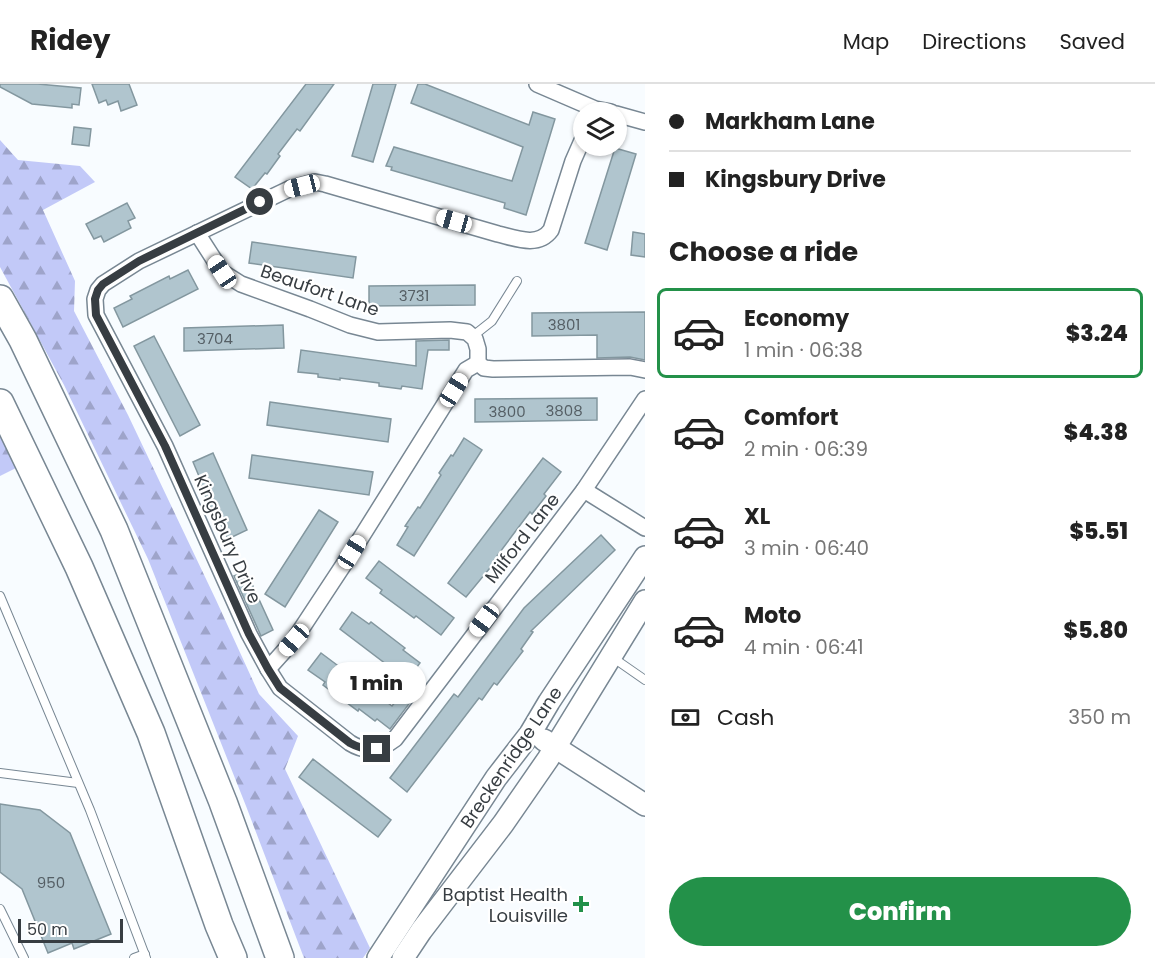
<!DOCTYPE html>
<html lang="en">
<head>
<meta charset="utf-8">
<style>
	:root { --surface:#fff; --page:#f6f6f6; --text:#222; --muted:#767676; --line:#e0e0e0; --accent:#239149 }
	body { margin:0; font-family:Poppins,sans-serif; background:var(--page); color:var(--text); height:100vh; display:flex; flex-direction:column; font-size:22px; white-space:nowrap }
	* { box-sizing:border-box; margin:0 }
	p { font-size:20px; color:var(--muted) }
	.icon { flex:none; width:33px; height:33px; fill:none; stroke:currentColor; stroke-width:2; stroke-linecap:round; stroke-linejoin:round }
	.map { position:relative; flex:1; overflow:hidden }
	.drawer { display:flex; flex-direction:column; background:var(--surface); width:510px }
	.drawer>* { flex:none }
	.banner { display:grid; align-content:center; height:132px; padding:0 24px; background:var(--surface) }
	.controls { position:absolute; left:573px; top:18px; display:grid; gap:12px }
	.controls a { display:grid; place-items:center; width:54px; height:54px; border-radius:50%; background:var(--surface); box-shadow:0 2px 4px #0004; font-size:30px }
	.scale { position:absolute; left:18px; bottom:15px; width:105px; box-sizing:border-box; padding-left:6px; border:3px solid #373d42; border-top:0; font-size:16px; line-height:21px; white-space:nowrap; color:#373d42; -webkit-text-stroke:4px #fff; paint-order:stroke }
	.end { position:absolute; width:27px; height:27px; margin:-14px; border:8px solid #373d42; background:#fff; box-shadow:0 0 0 3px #fff }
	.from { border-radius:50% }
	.bubble { position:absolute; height:42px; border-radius:21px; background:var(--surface); box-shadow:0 2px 4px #0004; font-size:20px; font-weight:800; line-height:42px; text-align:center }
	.car { position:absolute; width:18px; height:36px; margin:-18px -9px; border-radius:8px; box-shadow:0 0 4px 2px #0007; background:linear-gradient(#fff 24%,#345 0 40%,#fff 0 76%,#345 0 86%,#fff 0) }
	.banner b { display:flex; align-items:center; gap:21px; height:57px; font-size:22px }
	.banner b+b { border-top:2px solid var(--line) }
	.banner i { width:15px; height:15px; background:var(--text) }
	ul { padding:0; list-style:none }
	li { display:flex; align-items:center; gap:18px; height:90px; margin:0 12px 9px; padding:0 12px; border:3px solid transparent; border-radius:9px }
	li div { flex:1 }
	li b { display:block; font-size:22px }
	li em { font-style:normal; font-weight:800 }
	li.on { border-color:var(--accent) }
	li>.icon { width:54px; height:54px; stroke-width:1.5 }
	h2 { padding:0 24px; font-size:27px; line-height:72px }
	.pay { display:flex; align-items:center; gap:15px; height:66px; padding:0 24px; font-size:22px }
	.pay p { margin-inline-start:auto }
	.primary-button { display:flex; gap:12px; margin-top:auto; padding:12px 24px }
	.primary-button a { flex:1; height:69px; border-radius:36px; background:var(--accent); color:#fff; font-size:24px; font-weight:800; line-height:69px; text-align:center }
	header { display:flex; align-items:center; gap:36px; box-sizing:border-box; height:84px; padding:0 30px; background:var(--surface); border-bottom:2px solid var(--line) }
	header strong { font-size:28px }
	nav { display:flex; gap:33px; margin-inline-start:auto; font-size:21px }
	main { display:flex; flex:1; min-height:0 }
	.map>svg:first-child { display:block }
</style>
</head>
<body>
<header>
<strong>Ridey</strong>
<nav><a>Map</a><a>Directions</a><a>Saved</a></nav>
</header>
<main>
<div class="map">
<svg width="645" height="874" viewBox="0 0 645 874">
	<defs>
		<pattern id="forest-firs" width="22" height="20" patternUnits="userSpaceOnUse" patternTransform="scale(1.5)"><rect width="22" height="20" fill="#c2c9f8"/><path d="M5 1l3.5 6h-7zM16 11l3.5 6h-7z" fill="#9ea4ca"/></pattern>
	</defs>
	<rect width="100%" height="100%" fill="#f8fcff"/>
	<g fill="url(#forest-firs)">
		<polygon points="0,56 18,76 80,82 95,98 43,126 75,197 74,227 128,331 216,516 259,610 298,652 285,685 370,864 363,874 304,874 246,722 148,475 64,301 0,183"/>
		<polygon points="0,341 18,383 0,392"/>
	</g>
	<g fill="#b0c5ce" stroke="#83979f" stroke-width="1.5">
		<polygon points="0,0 38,0 81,4 79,21 72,20 72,24 32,20 0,3"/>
		<polygon points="92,0 129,0 137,21 121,27 118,17 108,21 106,16 99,19"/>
		<polygon points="306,0 334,0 300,47 297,45 278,70 280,72 267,90 265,89 252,105 235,93"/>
		<polygon points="373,0 396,0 373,78 352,72"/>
		<polygon points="418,0 425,0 529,41 533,28 555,35 526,131 504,124 505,119 391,86 392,83 386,82 394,63 512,97 523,63 411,19"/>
		<polygon points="74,43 91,45 89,62 72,60"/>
		<polygon points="615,64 636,70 607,166 585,159"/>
		<polygon points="127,119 135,134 128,137 131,144 104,158 101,152 94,155 86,140"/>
		<polygon points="633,148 645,150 645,173 631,171"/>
		<polygon points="252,158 356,173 353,194 249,179"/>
		<polygon points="188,186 198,205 123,243 114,224 132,215 130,212 169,192 170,195"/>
		<polygon points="475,201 475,221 369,222 369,202"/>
		<polygon points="645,228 645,276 630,273 597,274 597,251 532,252 532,229"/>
		<polygon points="283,241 284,264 184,267 184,244"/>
		<polygon points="154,252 200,341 180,352 134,262"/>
		<polygon points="449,256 449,266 428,266 422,305 402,302 401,305 379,302 379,299 340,294 340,296 318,293 318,290 298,288 301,266 416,282 416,257"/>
		<polygon points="597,314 597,336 475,338 475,315"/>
		<polygon points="270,318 391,335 388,358 267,341"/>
		<polygon points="464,354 482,366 414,472 397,461 408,443 405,442 418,423 420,424 441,391 439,389 451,371 453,372"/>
		<polygon points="213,369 247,446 228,455 219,436 217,437 199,398 201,397 193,378"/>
		<polygon points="252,371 373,388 369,411 249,394"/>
		<polygon points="543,374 561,388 544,410 546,412 532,430 530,428 497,472 499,473 466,513 448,499"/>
		<polygon points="319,426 338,438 285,523 265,510"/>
		<polygon points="601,451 615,466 531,547 533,548 521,565 523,567 497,601 494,599 482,616 479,614 407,708 390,694 454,610 458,613 524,524"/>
		<polygon points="379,477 454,534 441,551 416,532 414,534 380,509 382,506 366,494"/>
		<polygon points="246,487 273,546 261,552 234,492"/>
		<polygon points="352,528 369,540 371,538 405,564 403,566 420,579 407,596 340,545"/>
		<polygon points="321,569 392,622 412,597 421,604 390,645 377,635 375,637 359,625 358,627 323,601 325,598 308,586"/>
		<polygon points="313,675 391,736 378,753 299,693"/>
		<polygon points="0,720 40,726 70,749 111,850 74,865 72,859 48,869 22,805 0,788"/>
	</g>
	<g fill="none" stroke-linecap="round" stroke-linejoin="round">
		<g stroke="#788793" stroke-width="10">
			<g id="lane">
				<polyline points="473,252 492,237 517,197"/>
				<polyline points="0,512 90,726 146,874"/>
				<polyline points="612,573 645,596"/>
				<polyline points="0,689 78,699"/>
				<polyline points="0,825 24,874"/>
				<polyline points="134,874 145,870"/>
			</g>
		</g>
		<g stroke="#788793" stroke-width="18">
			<g id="street">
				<polyline points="537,0 595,25 611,28"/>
				<polyline points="616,30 645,38"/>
				<path d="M584,52L573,77L551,146C538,164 515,154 498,150L325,100L315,98L289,105L139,177L103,200L98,206L95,215L96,231L165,362L249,550L268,585L280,604L350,659C366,669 381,666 395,655L584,406L645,315"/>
				<polyline points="197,149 222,188 241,200 310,225 350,241 378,248 450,246 467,248 475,255 478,265 478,279 484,284 493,285 630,283 645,286"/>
				<polyline points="584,406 645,444"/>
				<polyline points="268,585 294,556 352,468 466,286 478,279"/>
			</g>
		</g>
		<g stroke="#788793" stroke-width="24">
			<g id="secondary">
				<polyline points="544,656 645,721"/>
				<polyline points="378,874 496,694 530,650 549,618 645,473"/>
				<polyline points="403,874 421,847 503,740 548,675 645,517"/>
			</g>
		</g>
		<g stroke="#788793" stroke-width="30">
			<g id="highway">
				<polyline points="0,215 23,256 114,446 223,718 280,874"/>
				<polyline points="0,319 79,483 151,649 219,841 233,874"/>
			</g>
		</g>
		<use href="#lane" stroke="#fff" stroke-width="8"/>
		<use href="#street" stroke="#fff" stroke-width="15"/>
		<use href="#secondary" stroke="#fff" stroke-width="21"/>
		<use href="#highway" stroke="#fff" stroke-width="27"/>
	</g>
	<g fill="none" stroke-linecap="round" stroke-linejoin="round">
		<path stroke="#373d42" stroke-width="8" d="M260,118L139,177L103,200L98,206L95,215L96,231L165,362L249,550L268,585L280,604L350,659C359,664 367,666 377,665"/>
	</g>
	<path fill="#239149" stroke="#fff" stroke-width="2" d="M578 811h6v6h6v6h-6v6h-6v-6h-6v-6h6z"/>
	<g text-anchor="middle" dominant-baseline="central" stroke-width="4.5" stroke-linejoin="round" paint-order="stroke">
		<g font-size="15" fill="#555f65">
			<text x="414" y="211">3731</text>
			<text x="564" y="240">3801</text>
			<text x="215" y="254">3704</text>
			<text x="564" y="326">3808</text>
			<text x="507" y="327">3800</text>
			<text x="51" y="798">950</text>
		</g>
		<g font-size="18" fill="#373d42" stroke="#fff">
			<text transform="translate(320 206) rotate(19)">Beaufort Lane</text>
			<text transform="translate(522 454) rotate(-52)">Milford Lane</text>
			<text transform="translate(228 455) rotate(66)">Kingsbury Drive</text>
			<text transform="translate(511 673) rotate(-56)">Breckenridge Lane</text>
		</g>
		<g font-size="18" fill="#373d42" stroke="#fff" text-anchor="end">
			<text x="568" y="810">Baptist Health<tspan x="568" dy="21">Louisville</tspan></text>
		</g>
	</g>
</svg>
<div class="controls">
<a><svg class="icon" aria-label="layers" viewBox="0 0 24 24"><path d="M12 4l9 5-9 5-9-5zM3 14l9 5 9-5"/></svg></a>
</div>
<div class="scale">50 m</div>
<i class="end from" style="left:260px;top:118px"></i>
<i class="end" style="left:377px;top:665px"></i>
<div class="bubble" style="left:327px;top:578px;width:99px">1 min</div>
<i class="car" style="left:302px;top:102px;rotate:256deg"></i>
<i class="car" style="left:454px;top:137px;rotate:286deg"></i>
<i class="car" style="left:222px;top:188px;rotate:326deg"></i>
<i class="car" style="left:454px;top:306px;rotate:32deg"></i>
<i class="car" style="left:352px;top:468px;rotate:32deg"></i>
<i class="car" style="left:484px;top:536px;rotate:217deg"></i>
<i class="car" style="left:294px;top:556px;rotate:221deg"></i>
</div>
<section class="drawer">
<div class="banner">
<b><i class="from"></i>Markham Lane</b>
<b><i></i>Kingsbury Drive</b>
</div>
<h2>Choose a ride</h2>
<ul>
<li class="on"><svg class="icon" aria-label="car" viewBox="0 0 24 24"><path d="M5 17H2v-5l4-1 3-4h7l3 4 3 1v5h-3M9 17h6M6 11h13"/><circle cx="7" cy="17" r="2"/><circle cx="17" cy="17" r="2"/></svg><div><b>Economy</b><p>1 min · 06:38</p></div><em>$3.24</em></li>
<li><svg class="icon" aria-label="car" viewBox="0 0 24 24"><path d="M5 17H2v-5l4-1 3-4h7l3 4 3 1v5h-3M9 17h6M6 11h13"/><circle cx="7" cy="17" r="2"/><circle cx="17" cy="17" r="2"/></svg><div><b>Comfort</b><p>2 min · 06:39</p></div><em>$4.38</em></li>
<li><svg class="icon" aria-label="car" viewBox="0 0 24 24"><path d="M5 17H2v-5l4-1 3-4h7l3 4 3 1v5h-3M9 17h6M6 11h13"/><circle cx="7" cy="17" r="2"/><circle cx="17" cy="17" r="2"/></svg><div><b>XL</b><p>3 min · 06:40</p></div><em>$5.51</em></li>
<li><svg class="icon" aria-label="car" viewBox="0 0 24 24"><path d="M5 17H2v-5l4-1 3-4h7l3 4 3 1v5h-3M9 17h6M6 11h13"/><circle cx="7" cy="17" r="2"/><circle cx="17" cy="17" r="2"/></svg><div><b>Moto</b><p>4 min · 06:41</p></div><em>$5.80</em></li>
</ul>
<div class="pay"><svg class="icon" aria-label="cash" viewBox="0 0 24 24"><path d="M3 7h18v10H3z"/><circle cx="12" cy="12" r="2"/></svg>Cash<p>350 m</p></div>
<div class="primary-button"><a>Confirm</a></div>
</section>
</main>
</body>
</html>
